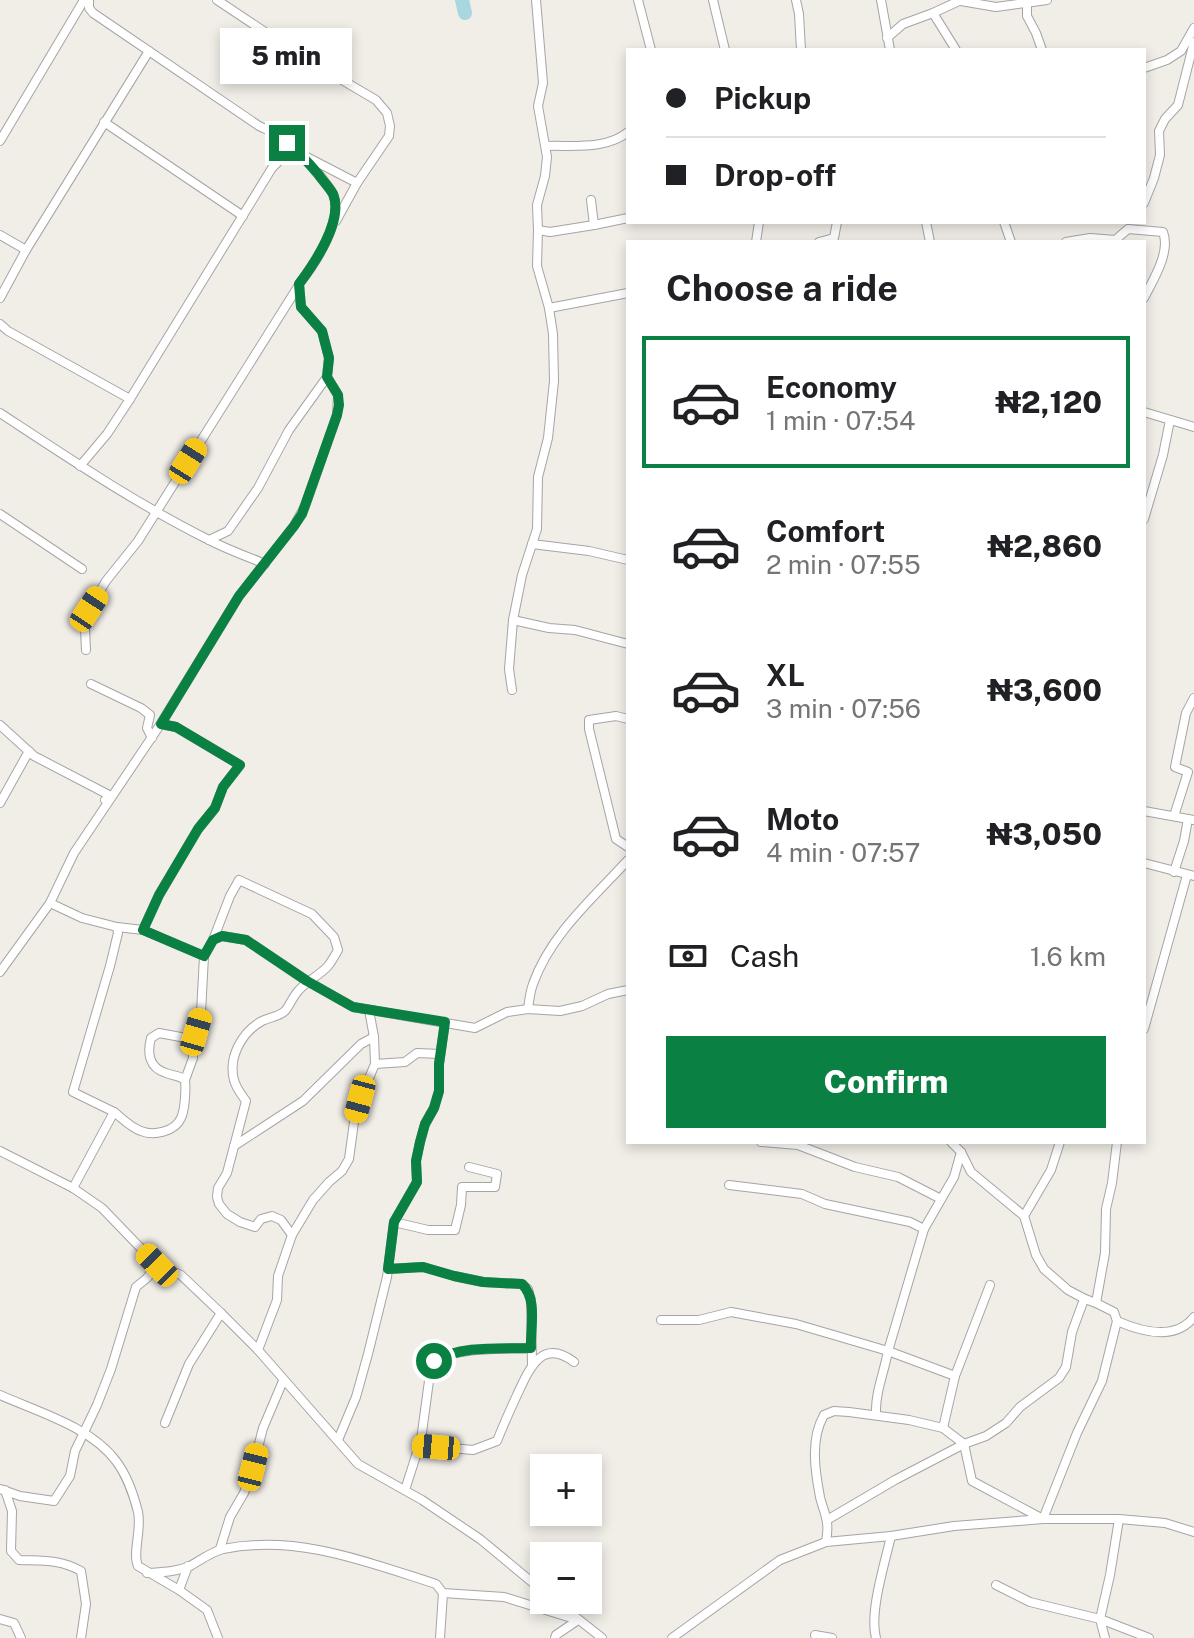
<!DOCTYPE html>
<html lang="en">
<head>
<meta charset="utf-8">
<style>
	:root { --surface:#fff; --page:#f2f2f2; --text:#202124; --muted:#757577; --line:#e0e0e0; --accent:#0b8043 }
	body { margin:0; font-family:"Public Sans",sans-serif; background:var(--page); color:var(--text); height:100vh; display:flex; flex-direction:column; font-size:30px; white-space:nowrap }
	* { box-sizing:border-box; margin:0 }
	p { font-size:26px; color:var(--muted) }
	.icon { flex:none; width:44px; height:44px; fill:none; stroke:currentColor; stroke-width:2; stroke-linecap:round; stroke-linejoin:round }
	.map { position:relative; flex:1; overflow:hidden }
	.panel { position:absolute; left:626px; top:240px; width:520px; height:904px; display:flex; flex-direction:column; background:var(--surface); border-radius:0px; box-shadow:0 4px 12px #0003 }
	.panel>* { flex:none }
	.guide { position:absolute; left:626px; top:48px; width:520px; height:176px; border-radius:0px; box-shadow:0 4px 12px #0003; display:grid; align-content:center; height:176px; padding:0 40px; background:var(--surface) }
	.fabs { position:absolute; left:530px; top:1454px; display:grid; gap:16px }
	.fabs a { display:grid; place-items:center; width:72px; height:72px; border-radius:0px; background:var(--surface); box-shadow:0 4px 12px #0003; font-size:40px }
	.end { position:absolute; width:36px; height:36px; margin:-18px; border:10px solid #0b8043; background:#fff; box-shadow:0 0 0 4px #fff }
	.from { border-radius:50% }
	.bubble { position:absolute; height:56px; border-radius:0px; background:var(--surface); box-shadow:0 4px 12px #0003; font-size:26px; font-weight:800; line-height:56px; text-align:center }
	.car { position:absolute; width:24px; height:48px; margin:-24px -12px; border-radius:10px; box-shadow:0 0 6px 2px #0007; background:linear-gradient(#f5c518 24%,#345 0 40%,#f5c518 0 76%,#345 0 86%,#f5c518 0) }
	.guide b { display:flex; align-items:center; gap:28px; height:76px; font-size:30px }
	.guide b+b { border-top:2px solid var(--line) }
	.guide i { width:20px; height:20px; background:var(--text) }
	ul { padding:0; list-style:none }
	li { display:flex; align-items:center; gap:24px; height:132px; margin:0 16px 12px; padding:0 24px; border:4px solid transparent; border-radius:0px }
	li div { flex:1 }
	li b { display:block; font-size:30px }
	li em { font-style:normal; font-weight:800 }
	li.active { border-color:var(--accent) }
	li>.icon { width:72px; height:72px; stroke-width:1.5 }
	h2 { padding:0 40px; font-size:36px; line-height:96px }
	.pay { display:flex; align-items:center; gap:20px; height:88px; padding:0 40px; font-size:30px }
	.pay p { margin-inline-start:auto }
	.primary-button { display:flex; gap:16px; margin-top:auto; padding:16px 40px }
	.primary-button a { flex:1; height:92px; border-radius:0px; background:var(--accent); color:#fff; font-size:32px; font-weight:800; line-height:92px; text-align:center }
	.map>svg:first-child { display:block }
</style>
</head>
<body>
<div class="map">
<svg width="1194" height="1638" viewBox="0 0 1194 1638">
	<rect width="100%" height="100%" fill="#f1ede7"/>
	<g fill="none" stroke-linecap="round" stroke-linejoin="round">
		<polyline stroke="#a8d7df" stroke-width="14" points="462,0 465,13"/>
		<g stroke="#a5a5a5" stroke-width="10">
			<g id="minor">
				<path d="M89,0V8L93,13L259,126C273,133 286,135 289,151L272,168L130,399"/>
				<polyline points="217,0 298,54 376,100 387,113 390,126 389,136 357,183 303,155 287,143"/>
				<polyline points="536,0 543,83 538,106 547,157 545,176 537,205 538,230 550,232 594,225"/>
				<polyline points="638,0 651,50"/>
				<polyline points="713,0 725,50"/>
				<polyline points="796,0 799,14 801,50"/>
				<polyline points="881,0 890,50"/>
				<polyline points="1027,0 1027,16 1036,33 1042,50"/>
				<polyline points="961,1 996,7 1047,0"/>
				<polyline points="887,38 903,24 933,13"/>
				<polyline points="956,50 933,13 961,0"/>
				<polyline points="1144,68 1167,60 1181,51 1194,28"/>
				<polyline points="104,122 243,216"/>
				<polyline points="0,141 84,0"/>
				<path d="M546,146C573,145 606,150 628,132"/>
				<polyline points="591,200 594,225 628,218"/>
				<polyline points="1144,203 1154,178 1160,155 1159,131 1165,119 1178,105 1194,42"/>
				<polyline points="336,221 357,183"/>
				<polyline points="926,222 930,242"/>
				<polyline points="1004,222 1011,242"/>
				<polyline points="0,235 26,250"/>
				<polyline points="756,242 759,222"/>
				<polyline points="819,242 834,238 837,222"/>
				<polyline points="1066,242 1090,238 1116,240"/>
				<path d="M1113,242L1128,229L1163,232C1171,252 1153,280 1144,298"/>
				<polyline points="0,298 26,250 149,51"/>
				<polyline points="549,308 628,293"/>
				<polyline points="0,324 8,331 130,399 107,434 80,466"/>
				<polyline points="1144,412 1194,427"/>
				<path d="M0,413C67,457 135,503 207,539C226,549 246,556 265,564"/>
				<polyline points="0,514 82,569"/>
				<polyline points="1144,519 1163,455 1170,420"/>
				<polyline points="209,540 228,531 258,488 289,430 327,377"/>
				<polyline points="532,544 589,551 628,560"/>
				<polyline points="513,620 549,628 575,630 628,644"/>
				<polyline points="86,650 85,629 89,609 106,581 138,541 299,285"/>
				<polyline points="91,684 141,708 150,715 147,728 152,738"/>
				<polyline points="512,690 509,669 513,620 522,575 537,529 538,477 548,438 554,381 553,334 549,308 537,266 538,230"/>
				<polyline points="628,719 616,716 589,720 589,729 616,839 628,847"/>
				<polyline points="0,725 34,756 109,795 105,800"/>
				<polyline points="0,803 29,751"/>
				<polyline points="1144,811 1194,820"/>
				<polyline points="1174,816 1188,772 1175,767 1186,713 1194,698"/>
				<polyline points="1144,863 1194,876"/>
				<polyline points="1174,872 1184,841 1188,819"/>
				<polyline points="50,903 82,918 117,927 118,933 110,966 73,1092 114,1112"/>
				<polyline points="117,927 143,930 204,956"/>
				<polyline points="143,930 159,895 198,829 215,808 223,787 240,765 176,727 161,724"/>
				<path d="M213,940L230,896L239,880L312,914L334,937L338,950C335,955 332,961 328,966C320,975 307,981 299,990C293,996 290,1005 285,1011C278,1017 270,1017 262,1021C242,1032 228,1057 234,1080C236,1088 241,1094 246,1101L227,1173L218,1188L217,1197L219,1204L227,1214L240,1222L255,1227L261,1219L272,1216L281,1220L292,1235"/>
				<path d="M0,972L50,903L74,853L158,728L239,596L294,526L305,506L337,415L338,395L327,377L329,358L322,331L301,307L299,284C315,264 342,223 334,196C331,187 310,164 303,155"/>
				<path d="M528,1009C529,1001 530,992 533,984C550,935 593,898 628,860"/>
				<polyline points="1144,1029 1187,875"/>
				<polyline points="375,1064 405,1062 417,1053 440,1054"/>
				<polyline points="185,1080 193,1058 192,1037"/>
				<polyline points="761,1142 798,1145 855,1167 898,1177 941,1199"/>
				<polyline points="951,1142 961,1152 971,1172 1024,1216 1036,1255 1044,1269 1068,1290 1085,1299"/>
				<polyline points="234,1146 303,1101 361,1044 374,1037"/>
				<polyline points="0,1151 73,1188 102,1208 157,1265 181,1275 221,1313 258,1350 358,1464 422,1500 480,1539 544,1592"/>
				<polyline points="729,1185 802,1194 825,1204 910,1222 924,1229"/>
				<path d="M73,1188L114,1112C123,1119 130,1127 141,1131C153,1136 175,1132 181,1118C185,1110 186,1089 185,1080C179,1075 173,1076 166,1073C149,1068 147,1053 151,1038L159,1033L186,1038L192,1037L196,1032L201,1013L204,956L213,940L222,936L246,940L307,981L353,1007L475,1028L507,1012L528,1009L560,1011L582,1006L608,994L628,990"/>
				<polyline points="1024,1216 1051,1170 1060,1142"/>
				<polyline points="394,1222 428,1230 455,1230 461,1205 462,1187 495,1187 497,1174 469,1167"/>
				<polyline points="388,1269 423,1267 454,1276 483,1282 522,1284 528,1289 531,1300 532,1366"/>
				<path d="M1096,1303L1114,1312L1117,1321C1142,1332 1175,1341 1194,1317"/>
				<polyline points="661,1320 699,1320 731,1312 796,1324 888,1351 955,1376"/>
				<polyline points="258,1350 277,1300 278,1276 292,1235 313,1200 329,1182 342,1171 349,1159 354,1122 360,1099 375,1064 374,1037 369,1010"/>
				<path d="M0,1395C38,1412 91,1427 116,1461C126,1474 134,1496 138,1512C142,1530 132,1553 138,1566L179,1590L207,1610L218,1638"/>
				<path d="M876,1414C875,1393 884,1373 888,1351L924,1229L954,1177L961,1152"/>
				<polyline points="165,1423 189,1364 221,1313"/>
				<polyline points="943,1428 955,1376 990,1285"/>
				<polyline points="338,1440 356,1397 368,1354 387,1277 394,1222 417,1182 416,1161 420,1142 425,1124 434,1108 439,1091 439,1064 445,1022"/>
				<path d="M419,1445L473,1450L497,1441C503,1426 510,1410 517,1395C529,1370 541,1337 574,1362"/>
				<polyline points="0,1489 20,1496 54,1501 70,1476 75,1451 97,1405 111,1369 136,1287 147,1278 157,1265"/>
				<path d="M5,1490L12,1511L11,1551L19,1560C42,1561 60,1559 81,1571L86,1604L81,1638"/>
				<path d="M405,1490L421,1440L431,1366C445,1346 507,1349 531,1348"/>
				<polyline points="827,1520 895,1480 964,1444 986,1436 1006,1423 1020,1407 1059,1378 1066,1367 1072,1332 1083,1302 1085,1299 1096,1303 1105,1253 1106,1209 1112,1183 1117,1142"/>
				<path d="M826,1542C827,1536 828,1529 827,1523C826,1514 822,1506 820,1497C815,1471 810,1439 824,1415L834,1411L849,1412L909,1420L943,1428L964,1444L972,1481L1043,1519L1077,1433L1102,1381L1117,1321"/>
				<polyline points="220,1549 230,1517 244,1493 253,1467 263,1428 283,1381"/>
				<path d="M147,1573C162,1572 176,1572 190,1566C201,1560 211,1552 223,1549C297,1534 367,1562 436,1584L443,1593L504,1597L578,1620"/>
				<polyline points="996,1585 1030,1602 1100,1619 1149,1638"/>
				<polyline points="179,1590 188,1566"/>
				<polyline points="554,1600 602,1638"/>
				<polyline points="0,1619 14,1623 21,1638"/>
				<polyline points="815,1635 832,1638"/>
				<polyline points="440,1638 443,1593"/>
				<polyline points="555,1638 556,1635 578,1620"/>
				<polyline points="672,1638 780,1560 826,1542 891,1536 954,1526 1043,1519 1119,1519 1165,1523 1194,1532"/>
				<path d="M876,1638C869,1612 885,1563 891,1536"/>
				<polyline points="1105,1638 1100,1619 1110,1575 1119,1519"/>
			</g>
		</g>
		<use href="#minor" stroke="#fff" stroke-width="8"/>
	</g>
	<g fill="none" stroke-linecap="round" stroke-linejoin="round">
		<path stroke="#0b8043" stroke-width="10" d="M287,143C300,153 308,162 318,174C322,180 329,187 333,194C344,220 314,264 299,284L301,307L322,331L329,358L327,377L338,395L339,405L337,415L302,514L294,526L239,596L161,724L176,727L240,765L223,787L215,808L198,829L159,895L143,930L204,956L213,940L222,936L246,940L307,981L353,1007L445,1022L439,1064V1091L434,1108L425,1124L420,1142L416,1161L417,1182L394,1222L388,1269L423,1267L454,1276L483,1282L522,1284C538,1299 530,1328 531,1348C500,1349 462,1345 434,1361"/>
	</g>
</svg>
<div class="fabs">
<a>+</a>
<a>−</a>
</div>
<i class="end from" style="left:434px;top:1361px"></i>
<i class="end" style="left:287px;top:143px"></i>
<div class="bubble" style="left:220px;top:28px;width:132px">5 min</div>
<i class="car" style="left:188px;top:461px;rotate:32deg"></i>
<i class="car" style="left:89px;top:609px;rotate:33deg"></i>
<i class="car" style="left:196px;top:1032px;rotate:16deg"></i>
<i class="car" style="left:360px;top:1099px;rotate:195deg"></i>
<i class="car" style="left:157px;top:1265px;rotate:316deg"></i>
<i class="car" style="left:436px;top:1447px;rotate:275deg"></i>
<i class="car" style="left:253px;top:1467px;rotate:14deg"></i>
<div class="guide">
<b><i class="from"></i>Pickup</b>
<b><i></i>Drop-off</b>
</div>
<section class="panel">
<h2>Choose a ride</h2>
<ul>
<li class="active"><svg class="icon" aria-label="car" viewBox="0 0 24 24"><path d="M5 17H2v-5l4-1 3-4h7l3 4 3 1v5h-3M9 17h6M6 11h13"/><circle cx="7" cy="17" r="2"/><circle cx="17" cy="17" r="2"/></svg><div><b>Economy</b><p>1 min · 07:54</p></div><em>₦2,120</em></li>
<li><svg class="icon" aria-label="car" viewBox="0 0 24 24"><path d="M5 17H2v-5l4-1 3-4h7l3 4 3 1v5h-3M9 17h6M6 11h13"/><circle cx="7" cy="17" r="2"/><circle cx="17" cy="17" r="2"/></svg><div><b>Comfort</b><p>2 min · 07:55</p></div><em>₦2,860</em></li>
<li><svg class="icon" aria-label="car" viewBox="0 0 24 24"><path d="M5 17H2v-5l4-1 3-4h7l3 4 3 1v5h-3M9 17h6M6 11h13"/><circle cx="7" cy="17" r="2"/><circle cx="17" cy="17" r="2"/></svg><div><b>XL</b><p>3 min · 07:56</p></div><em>₦3,600</em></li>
<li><svg class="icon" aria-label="car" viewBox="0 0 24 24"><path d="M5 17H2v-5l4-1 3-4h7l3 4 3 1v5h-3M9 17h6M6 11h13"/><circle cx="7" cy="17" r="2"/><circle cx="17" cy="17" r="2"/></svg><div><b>Moto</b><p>4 min · 07:57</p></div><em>₦3,050</em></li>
</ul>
<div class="pay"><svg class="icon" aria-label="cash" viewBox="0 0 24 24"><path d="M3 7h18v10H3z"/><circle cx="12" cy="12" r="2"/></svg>Cash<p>1.6 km</p></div>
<div class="primary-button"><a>Confirm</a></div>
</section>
</div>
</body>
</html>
